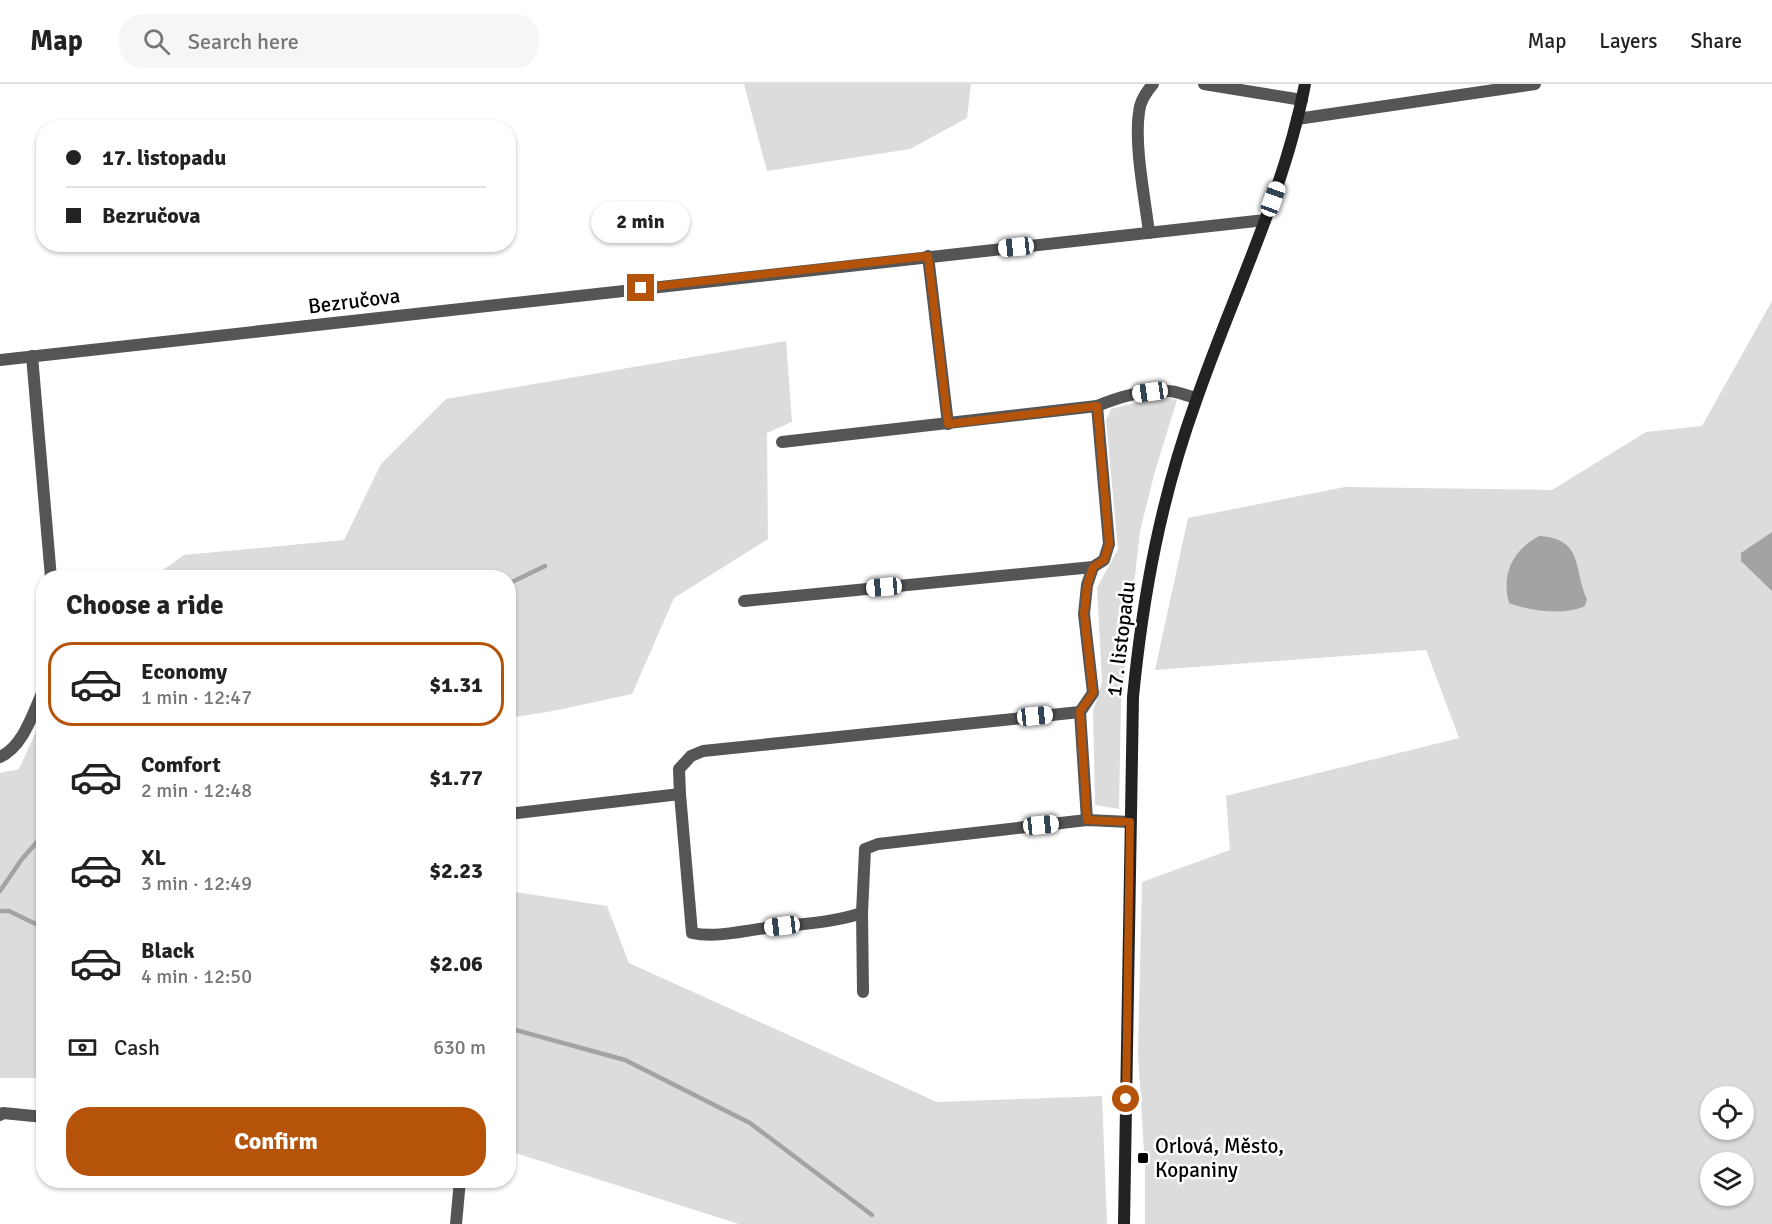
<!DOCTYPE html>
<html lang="en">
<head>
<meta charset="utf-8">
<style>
	:root { --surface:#fff; --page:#f6f6f6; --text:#222; --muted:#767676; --line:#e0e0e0; --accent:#b45309 }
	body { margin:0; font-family:Signika,sans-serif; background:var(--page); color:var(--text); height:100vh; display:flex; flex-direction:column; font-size:22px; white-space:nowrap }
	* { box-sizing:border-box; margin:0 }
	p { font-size:20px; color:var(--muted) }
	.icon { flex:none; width:33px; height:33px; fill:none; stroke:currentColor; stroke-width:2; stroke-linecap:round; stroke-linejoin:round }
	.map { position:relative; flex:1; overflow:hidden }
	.drawer { position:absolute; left:36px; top:486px; width:480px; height:618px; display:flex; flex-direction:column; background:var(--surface); border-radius:24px; box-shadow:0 2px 4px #0004 }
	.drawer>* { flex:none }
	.guide { position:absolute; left:36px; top:36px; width:480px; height:132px; border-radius:24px; box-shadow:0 2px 4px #0004; display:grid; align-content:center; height:132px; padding:0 30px; background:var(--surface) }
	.buttons { position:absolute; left:1700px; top:1002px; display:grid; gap:12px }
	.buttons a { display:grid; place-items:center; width:54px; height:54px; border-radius:50%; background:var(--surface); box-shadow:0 2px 4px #0004; font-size:30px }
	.end { position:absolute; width:27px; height:27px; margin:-14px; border:8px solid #b45309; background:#fff; box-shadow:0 0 0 3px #fff }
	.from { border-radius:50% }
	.bubble { position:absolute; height:42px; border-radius:21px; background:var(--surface); box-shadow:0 2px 4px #0004; font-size:20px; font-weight:700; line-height:42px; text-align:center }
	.car { position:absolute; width:18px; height:36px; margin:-18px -9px; border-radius:8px; box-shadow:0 0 4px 2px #0007; background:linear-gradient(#fff 24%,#345 0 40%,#fff 0 76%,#345 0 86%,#fff 0) }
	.guide b { display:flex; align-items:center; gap:21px; height:57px; font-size:22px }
	.guide b+b { border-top:2px solid var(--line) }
	.guide i { width:15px; height:15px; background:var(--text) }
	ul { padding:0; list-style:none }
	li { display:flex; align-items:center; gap:18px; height:84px; margin:0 12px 9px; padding:0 18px; border:3px solid transparent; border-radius:24px }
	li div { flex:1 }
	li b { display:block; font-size:22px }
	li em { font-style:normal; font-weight:700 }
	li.current { border-color:var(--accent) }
	li>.icon { width:54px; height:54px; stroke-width:1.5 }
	h2 { padding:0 30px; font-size:27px; line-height:72px }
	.pay { display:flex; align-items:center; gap:15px; height:66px; padding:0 30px; font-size:22px }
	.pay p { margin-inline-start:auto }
	.action { display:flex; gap:12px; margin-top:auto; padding:12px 30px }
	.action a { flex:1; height:69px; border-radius:24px; background:var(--accent); color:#fff; font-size:24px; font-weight:700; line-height:69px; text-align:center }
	header { display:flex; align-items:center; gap:36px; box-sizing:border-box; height:84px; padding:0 30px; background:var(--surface); border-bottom:2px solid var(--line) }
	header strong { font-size:28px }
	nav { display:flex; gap:33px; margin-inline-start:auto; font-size:21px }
	.search { width:420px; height:54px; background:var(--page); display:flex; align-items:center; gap:15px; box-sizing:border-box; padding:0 21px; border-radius:24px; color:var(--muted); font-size:22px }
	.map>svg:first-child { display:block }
</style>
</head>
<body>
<header>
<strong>Map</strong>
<div class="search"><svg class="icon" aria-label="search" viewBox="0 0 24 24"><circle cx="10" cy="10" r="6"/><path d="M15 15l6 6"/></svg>Search here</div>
<nav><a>Map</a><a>Layers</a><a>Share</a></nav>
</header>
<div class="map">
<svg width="1772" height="1140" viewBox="0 0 1772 1140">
	<rect width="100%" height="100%" fill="#fff"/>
	<g fill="#dcdcdc" fill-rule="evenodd">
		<polygon points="744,0 971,0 967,34 910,65 767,87"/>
		<path d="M1772,217V1140H1145V1084L1138,969L1142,798L1230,766L1226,712L1459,654L1426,566L1155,586L1188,434L1345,403L1552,406L1646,348L1702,342ZM1710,1012H1743V1046H1710ZM1710,1078H1743V1112H1710Z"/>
		<polygon points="786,257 792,338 767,349 768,455 674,514 632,610 553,627 509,634 508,494 153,493 184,471 344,456 381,380 446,315"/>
		<polygon points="1163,312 1177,316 1155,387 1140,447 1121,618 1119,725 1095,721 1093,627 1102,598 1097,504 1118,465 1106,336 1111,325"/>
		<polygon points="43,632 43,986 35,994 0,994 0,689 19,685"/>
		<polygon points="509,807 607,822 629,879 937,1018 1102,1012 1107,1140 739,1140 509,1067"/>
	</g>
	<g fill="#a3a3a3">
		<polygon points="1772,448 1772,507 1741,477 1741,469"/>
		<path d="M1539,452C1584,455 1573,484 1587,515L1585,522C1563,532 1531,527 1509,519C1501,490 1513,466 1539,452Z"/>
	</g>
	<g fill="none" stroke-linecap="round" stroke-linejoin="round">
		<g stroke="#a3a3a3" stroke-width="4.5">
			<polyline points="508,500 545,482"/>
			<polyline points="0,807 22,775 44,750"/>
			<polyline points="0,827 9,827 44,844"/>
			<polyline points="508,944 625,976 750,1039 872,1131"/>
		</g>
		<g stroke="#555" stroke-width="12">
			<polyline points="1204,0 1302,16"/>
			<polyline points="1297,35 1535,0"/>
			<path d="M1149,149C1145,114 1134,62 1139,28C1140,17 1146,8 1153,0"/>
			<polyline points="928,172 948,340"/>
			<polyline points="32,272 51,494"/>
			<polyline points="0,276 1265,136"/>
			<path d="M782,358L1097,322C1119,313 1144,305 1168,307C1177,307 1187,312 1196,314"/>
			<polyline points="744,517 1093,483 1104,476 1109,460 1097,322"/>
			<path d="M0,673C24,662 33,628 44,605"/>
			<polyline points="508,730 680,710"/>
			<polyline points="1087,736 1080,628 1093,609 1084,530 1087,501 1093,483"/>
			<path d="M862,829C832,839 798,840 766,844C742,847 715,854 692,849L680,710L679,685L691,672L703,667L1080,628"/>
			<polyline points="863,908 862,829 865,765 878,760 1087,736 1130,738"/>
			<polyline points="0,1031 3,1029 44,1033"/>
			<polyline points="456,1140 460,1096"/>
		</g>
		<path stroke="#222" stroke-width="12" d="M1124,1140L1133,613C1143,510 1161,414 1196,317C1232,212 1284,110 1305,0"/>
	</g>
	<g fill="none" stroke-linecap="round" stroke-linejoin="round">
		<polyline stroke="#b45309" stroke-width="8" points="641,204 928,172 948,340 1097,322 1109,460 1104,476 1093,483 1087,501 1084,530 1093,609 1080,627 1087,736 1130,738 1126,1015"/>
	</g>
	<rect fill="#000" stroke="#fff" stroke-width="2" x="1137" y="1068" width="12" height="12" rx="3"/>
	<g text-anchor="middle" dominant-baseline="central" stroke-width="5" stroke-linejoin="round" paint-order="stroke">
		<g font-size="21" fill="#000" stroke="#fff">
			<text transform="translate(354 217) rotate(-7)">Bezručova</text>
			<text transform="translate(1121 555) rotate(-83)">17. listopadu</text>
		</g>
		<g font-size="21" fill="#000" stroke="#fff" text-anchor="start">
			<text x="1155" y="1062">Orlová, Město,<tspan x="1155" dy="24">Kopaniny</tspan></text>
		</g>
	</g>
</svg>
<div class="buttons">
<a><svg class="icon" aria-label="locate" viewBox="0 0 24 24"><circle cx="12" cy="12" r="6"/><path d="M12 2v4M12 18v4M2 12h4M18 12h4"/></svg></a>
<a><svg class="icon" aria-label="layers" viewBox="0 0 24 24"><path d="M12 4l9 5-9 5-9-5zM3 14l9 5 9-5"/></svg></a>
</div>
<i class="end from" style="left:1126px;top:1015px"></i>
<i class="end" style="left:641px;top:204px"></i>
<div class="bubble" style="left:591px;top:117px;width:99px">2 min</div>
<i class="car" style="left:1273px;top:115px;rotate:20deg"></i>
<i class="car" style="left:1016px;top:163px;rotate:264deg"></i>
<i class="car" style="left:1150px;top:308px;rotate:262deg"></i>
<i class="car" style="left:884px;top:503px;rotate:265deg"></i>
<i class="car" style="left:1035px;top:632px;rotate:84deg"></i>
<i class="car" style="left:1041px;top:741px;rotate:84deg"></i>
<i class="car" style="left:782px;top:842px;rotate:263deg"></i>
<div class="guide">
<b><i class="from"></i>17. listopadu</b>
<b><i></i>Bezručova</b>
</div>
<section class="drawer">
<h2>Choose a ride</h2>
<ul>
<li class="current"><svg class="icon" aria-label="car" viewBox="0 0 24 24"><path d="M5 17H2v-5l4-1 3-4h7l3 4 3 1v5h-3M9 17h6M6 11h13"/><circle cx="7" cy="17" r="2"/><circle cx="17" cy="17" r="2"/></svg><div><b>Economy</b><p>1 min · 12:47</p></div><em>$1.31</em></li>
<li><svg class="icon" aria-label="car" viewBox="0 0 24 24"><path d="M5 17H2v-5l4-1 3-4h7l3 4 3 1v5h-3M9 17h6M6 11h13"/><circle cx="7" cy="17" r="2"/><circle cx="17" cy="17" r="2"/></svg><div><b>Comfort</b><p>2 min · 12:48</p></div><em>$1.77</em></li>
<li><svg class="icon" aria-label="car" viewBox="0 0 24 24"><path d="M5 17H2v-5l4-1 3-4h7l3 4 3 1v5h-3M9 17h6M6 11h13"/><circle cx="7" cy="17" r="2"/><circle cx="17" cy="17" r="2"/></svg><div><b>XL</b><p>3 min · 12:49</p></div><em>$2.23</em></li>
<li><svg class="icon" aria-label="car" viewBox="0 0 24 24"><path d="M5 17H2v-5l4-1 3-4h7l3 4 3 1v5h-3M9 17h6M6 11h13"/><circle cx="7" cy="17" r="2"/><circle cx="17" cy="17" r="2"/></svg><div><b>Black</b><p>4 min · 12:50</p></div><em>$2.06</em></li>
</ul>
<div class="pay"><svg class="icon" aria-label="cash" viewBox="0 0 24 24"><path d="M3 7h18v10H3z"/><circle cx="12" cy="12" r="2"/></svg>Cash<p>630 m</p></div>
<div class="action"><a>Confirm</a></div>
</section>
</div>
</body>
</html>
